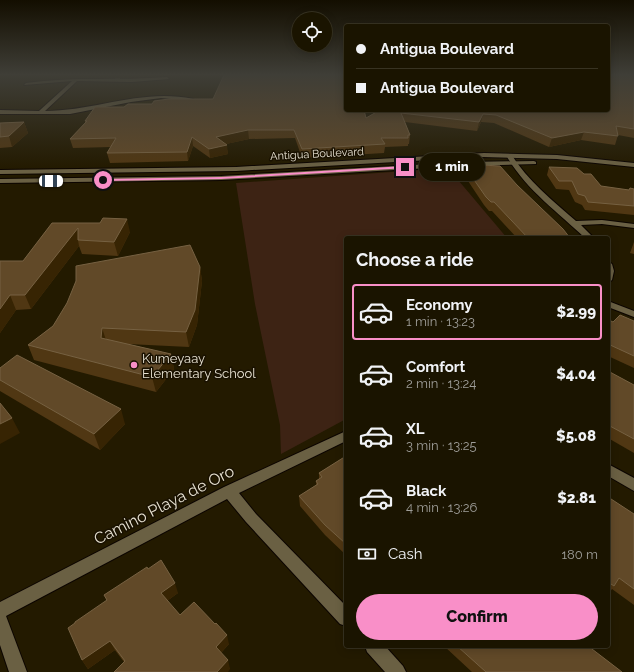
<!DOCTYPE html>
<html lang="en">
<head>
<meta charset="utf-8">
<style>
	:root { --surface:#1a1400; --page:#231d0a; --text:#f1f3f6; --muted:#9f9e99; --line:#383322; --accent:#f98fc8 }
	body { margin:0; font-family:Raleway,sans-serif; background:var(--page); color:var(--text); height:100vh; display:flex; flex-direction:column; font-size:15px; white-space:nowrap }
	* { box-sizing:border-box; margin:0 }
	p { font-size:13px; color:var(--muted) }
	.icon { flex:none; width:22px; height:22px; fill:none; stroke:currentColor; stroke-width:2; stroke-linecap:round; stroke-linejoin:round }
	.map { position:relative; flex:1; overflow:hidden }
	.side { position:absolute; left:344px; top:236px; width:266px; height:412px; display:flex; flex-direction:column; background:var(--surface); border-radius:4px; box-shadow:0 2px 10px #0003,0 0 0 1px var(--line) }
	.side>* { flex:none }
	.guide { position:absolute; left:344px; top:24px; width:266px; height:88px; border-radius:4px; box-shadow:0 2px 10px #0003,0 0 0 1px var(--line); display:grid; align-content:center; height:88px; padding:0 12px; background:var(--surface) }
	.buttons { position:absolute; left:292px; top:12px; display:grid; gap:8px }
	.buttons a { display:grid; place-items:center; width:40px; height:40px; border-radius:50%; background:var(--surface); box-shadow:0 2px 10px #0003,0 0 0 1px var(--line); font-size:20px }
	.end { position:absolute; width:18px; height:18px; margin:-9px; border:5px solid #f98fc8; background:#111; box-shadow:0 0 0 2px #111 }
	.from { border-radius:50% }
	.bubble { position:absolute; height:28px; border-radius:14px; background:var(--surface); box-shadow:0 2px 10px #0003,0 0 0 1px var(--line); font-size:13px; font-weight:800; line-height:28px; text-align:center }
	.car { position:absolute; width:12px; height:24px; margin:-12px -6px; border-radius:5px; box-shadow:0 0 3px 1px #0007; background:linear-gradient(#fff 24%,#345 0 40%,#fff 0 76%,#345 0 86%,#fff 0) }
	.guide b { display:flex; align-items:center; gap:14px; height:38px; font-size:15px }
	.guide b+b { border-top:1px solid var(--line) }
	.guide i { width:10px; height:10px; background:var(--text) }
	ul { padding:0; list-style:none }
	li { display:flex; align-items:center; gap:12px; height:56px; margin:0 8px 6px; padding:0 4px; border:2px solid transparent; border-radius:4px }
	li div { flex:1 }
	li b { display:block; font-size:15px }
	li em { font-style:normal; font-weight:800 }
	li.selected { border-color:var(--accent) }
	li>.icon { width:36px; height:36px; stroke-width:1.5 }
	h2 { padding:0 12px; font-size:18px; line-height:48px }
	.pay { display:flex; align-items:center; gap:10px; height:44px; padding:0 12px; font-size:15px }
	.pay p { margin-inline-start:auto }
	.cta { display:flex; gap:8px; margin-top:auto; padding:8px 12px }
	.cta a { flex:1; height:46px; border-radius:24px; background:var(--accent); color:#111; font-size:16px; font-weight:800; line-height:46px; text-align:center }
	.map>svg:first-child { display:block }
</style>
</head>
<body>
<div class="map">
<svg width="634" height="672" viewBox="0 0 634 672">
	<rect width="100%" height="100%" fill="#231a00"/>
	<polygon fill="#3d2314" points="448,168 507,238 346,238 346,419 281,454 280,425 255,304 236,183"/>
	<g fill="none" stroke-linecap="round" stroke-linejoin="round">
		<g stroke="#0c0500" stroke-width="2">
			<g id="minor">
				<path d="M167,77L169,79L132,82L77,81L45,111C95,111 143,88 193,99V101L161,98L131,102L70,114H0V110L39,111L72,81L24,85L26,83C73,76 120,81 167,77Z"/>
				<path d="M507,154H511C528,181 552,200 576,221L602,220L634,224V228L602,224L581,225L594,238H585C558,212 525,189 506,155Z"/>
				<polygon points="608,261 612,264 614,271 612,280 608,283"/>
				<polygon points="608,301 634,311 634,317 608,307"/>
				<polygon points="346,431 346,441 239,493 256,514 346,606 346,626 340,624 246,522 227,499 6,616 27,672 9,672 0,645 0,602 224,487"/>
				<polygon points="608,464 634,478 634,491 608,476"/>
				<polygon points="365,646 385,646 403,666 406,672 385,672 367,652"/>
			</g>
		</g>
		<g stroke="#0c0500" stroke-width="2">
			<g id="secondary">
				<polygon points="484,153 557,155 634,163 634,167 557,159 484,157 236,171 0,174 0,170 236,167"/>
				<polygon points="534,161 536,162 536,164 465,166 221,180 0,183 0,179 221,176 465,162"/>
			</g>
		</g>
		<use href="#minor" fill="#6a6043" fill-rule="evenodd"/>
		<use href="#secondary" fill="#6a6043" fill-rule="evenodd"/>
	</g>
	<g fill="#503713">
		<polygon points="634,75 634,138 618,135 615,145 581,140 549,147 494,123 481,122 477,131 405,122 410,135 409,144 408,144 408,146 385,147 384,153 302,158 295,138 249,139 226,144 228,154 210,158 193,146 188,161 110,163 107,153 111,147 73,148 70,139 85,123 85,121 366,118"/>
		<polygon points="24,122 28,133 12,147 0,148 0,123"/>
		<polygon points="463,164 517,185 570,238 517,238 492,211 489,211 484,205 462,172"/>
		<polygon points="549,167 584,174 601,186 629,190 634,189 634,215 585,210 582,205 575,202 569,190 556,189 547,175"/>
		<polygon points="52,223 130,232 118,256 82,254 79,246 31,309 16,310 0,333 0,261 23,261"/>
		<polygon points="634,242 634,254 630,253"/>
		<polygon points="200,267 202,281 197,325 189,347 128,344 171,354 174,369 156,392 34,360 28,345 53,326"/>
		<polygon points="634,321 634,368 608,356 608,323 613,322"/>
		<polygon points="0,368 125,424 100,450 0,391"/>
		<polygon points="608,371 634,385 634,453 608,438"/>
		<polygon points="346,456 346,555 325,535 300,506 299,496 316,485 316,481 319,479 319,473"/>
		<polygon points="608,497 634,514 634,605 612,589 608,595"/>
		<polygon points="148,569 178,593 167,601 180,615 229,644 221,653 230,669 124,662 115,650 88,669 82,660 75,623 107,601 104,595"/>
		<polygon points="444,646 594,646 592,649 622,672 472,672"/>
	</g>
	<g fill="#372403">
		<polygon points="483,114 481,122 477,131 479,122"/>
		<polygon points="24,122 28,133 12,147 9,136"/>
		<polygon points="248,130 249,139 217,146 216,137"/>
		<polygon points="584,132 581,140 549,147 552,138"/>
		<polygon points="192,137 193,146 188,161 187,152"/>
		<polygon points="227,145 228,154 210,158 209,149"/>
		<polygon points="127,219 130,232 118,256 114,242"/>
		<polygon points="78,228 78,240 79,246 31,309 25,295"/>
		<polygon points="200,267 202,281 197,325 189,347 186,332"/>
		<polygon points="10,295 16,310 0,333 0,309"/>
		<polygon points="102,328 107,343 101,338"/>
		<polygon points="171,354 174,369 156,392 152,377"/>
		<polygon points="121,409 125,424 100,450 94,434"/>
		<polygon points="12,418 20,433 0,444 0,424"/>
		<polygon points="175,583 178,593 164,603 161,593"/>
		<polygon points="227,635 229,644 218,656 216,647"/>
		<polygon points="110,641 115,650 88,669 82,660"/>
		<polygon points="228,660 230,669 228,672 217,672"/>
	</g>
	<g fill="#614928" stroke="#766142">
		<polygon points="224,75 346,75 346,110 364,110 366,118 380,110 608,110 608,75 634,75 634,129 616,126 618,136 584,132 552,138 496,115 483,114 479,122 401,113 410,135 408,135 408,138 381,138 385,144 302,149 294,130 248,130 216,137 227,145 209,149 192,137 187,152 107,153 116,138 70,139 87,121 85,121 95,107 124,107 128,104 152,104 154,101 169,99 213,99"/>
		<polygon points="24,122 9,136 0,137 0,123"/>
		<polygon points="463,164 500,166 517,185 563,229 570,238 528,238 494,202 491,202 486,197"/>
		<polygon points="549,167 577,168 584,174 591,174 601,186 629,190 630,188 634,189 634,206 588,202 585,196 578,194 572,181 559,181"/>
		<polygon points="103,218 127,219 114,242 78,240 78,228 25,295 10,295 0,309 0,261 23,261 52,223 100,223"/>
		<polygon points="190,245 200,267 195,310 186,332 102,328 101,338 171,354 152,377 28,345 53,326 67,303 76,281 76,266"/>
		<polygon points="620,315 634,321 634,356 608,344 608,323 611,321 613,322"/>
		<polygon points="17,355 121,409 94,434 0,380 0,368"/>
		<polygon points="608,371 634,385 634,439 608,425"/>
		<polygon points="0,403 12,418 0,424"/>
		<polygon points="346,456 346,544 325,525 299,496 318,484 316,481 322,477 319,473"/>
		<polygon points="608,497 634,514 634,589 619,578 614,586 608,582"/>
		<polygon points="161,560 175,583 161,593 180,615 194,602 215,624 216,623 227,635 216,647 228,660 217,672 114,672 125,661 110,641 82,660 68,628 75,623 75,622 107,600 104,595 147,567 148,569"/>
		<polygon points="457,646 594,646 592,649 622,672 486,672"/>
	</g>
	<linearGradient id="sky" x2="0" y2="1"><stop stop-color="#130e00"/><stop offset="0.44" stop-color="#3f3e37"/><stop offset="1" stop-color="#3f3e37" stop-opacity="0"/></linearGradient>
	<rect width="634" height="169" fill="url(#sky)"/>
	<polygon fill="#f98fc8" points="405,166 407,168 221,179 103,181 101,180 103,179 221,177"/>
	<circle fill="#f98fc8" stroke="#191100" stroke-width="1.5" cx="134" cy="365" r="4"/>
	<g text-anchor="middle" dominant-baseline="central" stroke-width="3" stroke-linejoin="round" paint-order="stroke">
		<g font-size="11" fill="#e7e1d1" stroke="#191100">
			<text transform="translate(317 154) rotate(-3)">Antigua Boulevard</text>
		</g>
		<g font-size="13" fill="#e7e1d1" stroke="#191100" text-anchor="start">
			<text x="142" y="358">Kumeyaay<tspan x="142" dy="15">Elementary School</tspan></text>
		</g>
		<g font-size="16" fill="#e7e1d1" stroke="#191100">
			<text transform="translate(164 505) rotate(-27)">Camino Playa de Oro</text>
		</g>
	</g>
</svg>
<div class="buttons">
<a><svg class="icon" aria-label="locate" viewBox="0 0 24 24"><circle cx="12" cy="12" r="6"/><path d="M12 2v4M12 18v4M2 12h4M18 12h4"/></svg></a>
</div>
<i class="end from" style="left:103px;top:180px"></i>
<i class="end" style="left:405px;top:167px"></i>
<div class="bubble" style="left:419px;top:153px;width:66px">1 min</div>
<i class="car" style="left:51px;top:181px;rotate:90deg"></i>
<div class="guide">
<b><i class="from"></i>Antigua Boulevard</b>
<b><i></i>Antigua Boulevard</b>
</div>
<section class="side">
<h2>Choose a ride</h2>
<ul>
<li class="selected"><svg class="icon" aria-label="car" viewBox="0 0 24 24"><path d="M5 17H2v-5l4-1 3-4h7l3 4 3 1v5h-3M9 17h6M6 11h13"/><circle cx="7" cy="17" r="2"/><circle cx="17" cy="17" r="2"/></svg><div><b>Economy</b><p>1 min · 13:23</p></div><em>$2.99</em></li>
<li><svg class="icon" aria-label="car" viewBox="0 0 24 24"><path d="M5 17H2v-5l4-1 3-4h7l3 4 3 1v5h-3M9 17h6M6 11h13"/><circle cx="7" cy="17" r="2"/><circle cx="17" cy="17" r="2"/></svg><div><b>Comfort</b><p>2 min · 13:24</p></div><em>$4.04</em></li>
<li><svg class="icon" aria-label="car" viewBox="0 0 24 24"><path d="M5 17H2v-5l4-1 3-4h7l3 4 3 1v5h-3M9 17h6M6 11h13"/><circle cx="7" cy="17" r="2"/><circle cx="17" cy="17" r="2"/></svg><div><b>XL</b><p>3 min · 13:25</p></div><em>$5.08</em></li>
<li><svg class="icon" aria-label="car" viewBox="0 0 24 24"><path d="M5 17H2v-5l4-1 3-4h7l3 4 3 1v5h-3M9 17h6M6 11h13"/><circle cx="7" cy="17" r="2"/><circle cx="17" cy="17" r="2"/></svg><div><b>Black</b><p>4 min · 13:26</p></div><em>$2.81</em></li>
</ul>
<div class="pay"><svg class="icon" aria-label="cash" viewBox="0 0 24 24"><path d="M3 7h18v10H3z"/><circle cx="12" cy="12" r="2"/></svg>Cash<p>180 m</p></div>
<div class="cta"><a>Confirm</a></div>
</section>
</div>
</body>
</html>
